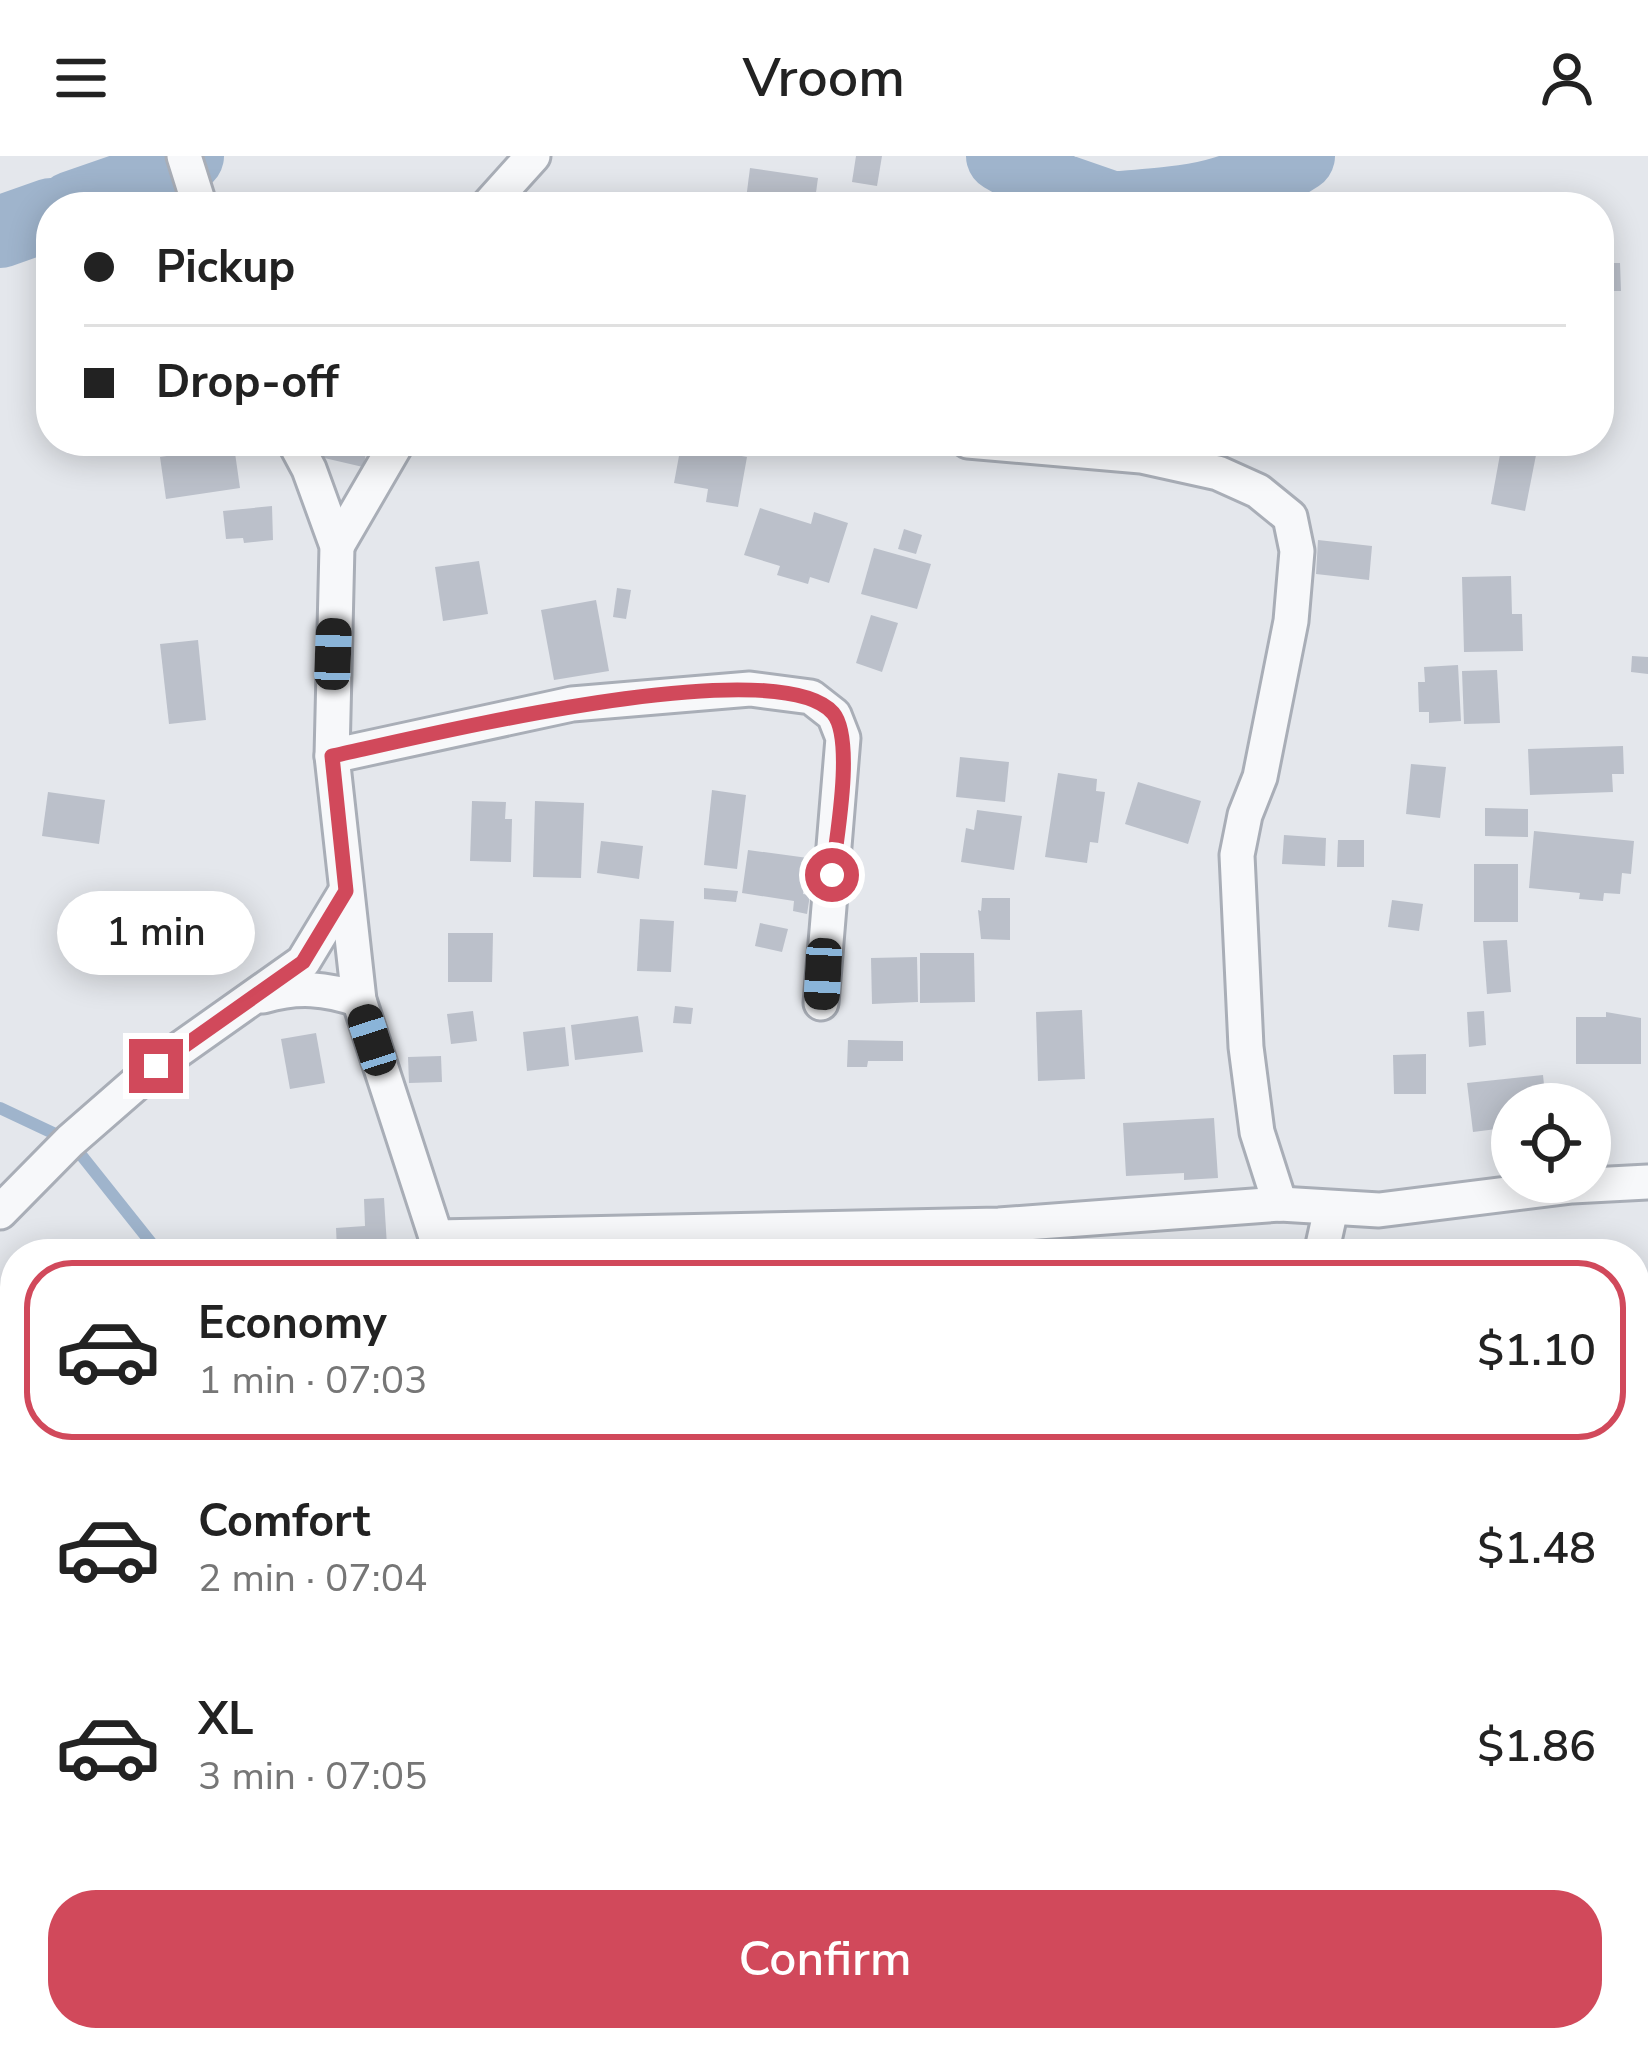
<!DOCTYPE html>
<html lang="en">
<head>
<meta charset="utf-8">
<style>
	:root { --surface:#fff; --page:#f2f2f2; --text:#222; --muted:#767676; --line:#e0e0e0; --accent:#d1495b }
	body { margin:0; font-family:"Nunito Sans",sans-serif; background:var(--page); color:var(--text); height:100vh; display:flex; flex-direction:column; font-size:45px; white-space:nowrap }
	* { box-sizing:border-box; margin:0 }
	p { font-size:39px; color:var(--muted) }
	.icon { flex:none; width:66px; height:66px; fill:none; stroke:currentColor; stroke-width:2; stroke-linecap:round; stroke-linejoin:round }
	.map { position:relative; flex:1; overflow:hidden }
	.panel { position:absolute; left:0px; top:1083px; width:1650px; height:813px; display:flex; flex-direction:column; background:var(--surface); border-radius:48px 48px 0 0; box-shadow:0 6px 30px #0003 }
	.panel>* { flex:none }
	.hud { position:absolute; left:36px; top:36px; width:1578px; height:264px; border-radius:48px; box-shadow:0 6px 30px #0003; display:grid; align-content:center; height:264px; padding:0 48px; background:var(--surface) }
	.fabs { position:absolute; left:1491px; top:927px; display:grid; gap:24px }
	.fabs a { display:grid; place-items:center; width:120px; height:120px; border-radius:50%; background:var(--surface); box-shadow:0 6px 30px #0003; font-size:60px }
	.end { position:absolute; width:54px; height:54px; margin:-27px; border:15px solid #d1495b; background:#fff; box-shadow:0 0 0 6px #fff }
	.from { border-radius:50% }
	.bubble { position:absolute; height:84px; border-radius:42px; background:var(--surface); box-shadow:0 6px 30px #0003; font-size:39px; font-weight:600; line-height:84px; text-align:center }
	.car { position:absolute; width:36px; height:72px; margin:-36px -18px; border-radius:15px; box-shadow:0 0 9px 3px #0007; background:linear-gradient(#222 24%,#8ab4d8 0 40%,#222 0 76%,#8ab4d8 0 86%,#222 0) }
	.hud b { display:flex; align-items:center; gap:42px; height:114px; font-size:45px }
	.hud b+b { border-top:3px solid var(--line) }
	.hud i { width:30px; height:30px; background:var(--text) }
	ul { padding:21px 0 0; list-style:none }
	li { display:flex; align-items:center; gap:36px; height:180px; margin:0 24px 18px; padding:0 24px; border:6px solid transparent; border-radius:48px }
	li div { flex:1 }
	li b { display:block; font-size:45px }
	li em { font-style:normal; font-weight:600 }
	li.on { border-color:var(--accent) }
	li>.icon { width:108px; height:108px; stroke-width:1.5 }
	.cta { display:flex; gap:24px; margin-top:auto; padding:24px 48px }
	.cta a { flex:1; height:138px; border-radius:48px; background:var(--accent); color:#fff; font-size:48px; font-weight:600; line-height:138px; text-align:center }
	header { display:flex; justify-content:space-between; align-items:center; height:156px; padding:0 48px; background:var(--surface); font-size:54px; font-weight:600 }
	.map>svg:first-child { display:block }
</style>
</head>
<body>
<header><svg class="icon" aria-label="menu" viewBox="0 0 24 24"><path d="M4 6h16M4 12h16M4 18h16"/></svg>Vroom<svg class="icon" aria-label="person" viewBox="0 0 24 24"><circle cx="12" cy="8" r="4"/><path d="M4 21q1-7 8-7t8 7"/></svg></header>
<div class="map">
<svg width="1648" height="1894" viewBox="0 0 1648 1894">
	<rect width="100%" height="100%" fill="#e4e7ec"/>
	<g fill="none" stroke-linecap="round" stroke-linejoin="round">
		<g stroke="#9fb4cc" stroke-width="12">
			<polyline points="0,952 70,985 160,1098"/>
			<polyline points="1104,1881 1113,1894"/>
		</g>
		<g stroke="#9fb4cc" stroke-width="72">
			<polyline points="1002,0 1059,33 1111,51"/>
			<polyline points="72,51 153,23 188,0"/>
			<path d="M1121,51C1195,45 1235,42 1299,0"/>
			<polyline points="0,76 51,58"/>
		</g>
	</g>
	<g fill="#bbc0ca">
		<polygon points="856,0 882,0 877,30 852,26"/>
		<polygon points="750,12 818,22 814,51 745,51"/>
		<polygon points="1599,107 1620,107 1621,135 1610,135 1611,157 1599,157"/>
		<polygon points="324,285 369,285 363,311 320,301"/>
		<polygon points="681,289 747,301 738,351 706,346 708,333 674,327"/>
		<polygon points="234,290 240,332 166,343 160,301"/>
		<polygon points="1501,293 1536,299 1525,355 1491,348"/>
		<polygon points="272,350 273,384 244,387 243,382 226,383 223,355"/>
		<polygon points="760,352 811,368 814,356 848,367 829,427 810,421 808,428 777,419 780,410 744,399"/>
		<polygon points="904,373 922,379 916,398 898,393"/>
		<polygon points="1318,384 1372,390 1369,424 1316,418"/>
		<polygon points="874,392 931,408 917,453 861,438"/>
		<polygon points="479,405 488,458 443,465 435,411"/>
		<polygon points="1511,420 1512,458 1522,458 1523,495 1464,496 1462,421"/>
		<polygon points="617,432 631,434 626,463 613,461"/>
		<polygon points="596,444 609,515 554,524 541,454"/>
		<polygon points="871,459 898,467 882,516 856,507"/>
		<polygon points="198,484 206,564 169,568 160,488"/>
		<polygon points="1632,500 1648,501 1648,518 1631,516"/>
		<polygon points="1458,509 1461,565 1429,567 1429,556 1419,556 1418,526 1425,526 1424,511"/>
		<polygon points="1497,514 1500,567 1464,568 1462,515"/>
		<polygon points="1623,590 1624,618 1612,618 1613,636 1530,639 1528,593"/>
		<polygon points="960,601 1009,606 1005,646 956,641"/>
		<polygon points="1411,608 1446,611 1440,662 1406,658"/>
		<polygon points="1058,617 1097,623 1096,635 1105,636 1098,687 1090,686 1087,707 1045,701"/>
		<polygon points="1138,626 1201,645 1188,688 1125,668"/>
		<polygon points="712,634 746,639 737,713 704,709"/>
		<polygon points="48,636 105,644 99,688 42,680"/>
		<polygon points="472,645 506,646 505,663 512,663 511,706 470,705"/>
		<polygon points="535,645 584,647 581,722 533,721"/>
		<polygon points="1485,652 1528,653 1528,681 1485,680"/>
		<polygon points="977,654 1022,660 1014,714 961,706 966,672 974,674"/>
		<polygon points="1534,675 1634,685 1631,718 1622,717 1620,738 1604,737 1603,745 1579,743 1580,737 1529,732"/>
		<polygon points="1284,679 1326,682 1325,710 1282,708"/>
		<polygon points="1338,684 1364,684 1364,711 1337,711"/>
		<polygon points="601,685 643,690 639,723 597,717"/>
		<polygon points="748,694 808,702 803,738 810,739 807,758 793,755 794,745 742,737"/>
		<rect x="1474" y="708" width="44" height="58"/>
		<polygon points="704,732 738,735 736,746 704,743"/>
		<polygon points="982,742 1010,742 1010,784 981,783 978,754 981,755"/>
		<polygon points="1392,744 1423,748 1419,775 1388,771"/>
		<polygon points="640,763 674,765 671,816 637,815"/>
		<polygon points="760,767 788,773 782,796 755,790"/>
		<polygon points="448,777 493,777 492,826 448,826"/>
		<polygon points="1507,784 1511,836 1487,838 1483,785"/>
		<polygon points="920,797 974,797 975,846 920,847"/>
		<polygon points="917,801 918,846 872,848 871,802"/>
		<polygon points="675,850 693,852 691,868 673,867"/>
		<polygon points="1082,854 1085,923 1038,925 1036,856"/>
		<polygon points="473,855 477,885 451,888 447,858"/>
		<polygon points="1484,855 1486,889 1469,891 1467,856"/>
		<polygon points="1606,856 1641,862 1641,908 1576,908 1576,861 1606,861"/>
		<polygon points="638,860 643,896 575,904 571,869"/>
		<polygon points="565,871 569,910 527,915 523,876"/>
		<polygon points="316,877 325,927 290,933 281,883"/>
		<polygon points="848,884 903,885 903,905 868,905 867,911 847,911"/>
		<polygon points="1426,898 1426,938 1394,938 1393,899"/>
		<polygon points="441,900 442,926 409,927 408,901"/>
		<polygon points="1543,919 1546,948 1512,948 1512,971 1473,976 1467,927"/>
		<polygon points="1214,962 1218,1022 1184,1024 1184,1017 1126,1020 1123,967"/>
		<polygon points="384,1042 387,1090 337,1093 336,1072 365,1070 364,1043"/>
		<polygon points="1648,1159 1648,1205 1635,1207 1635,1160"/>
		<polygon points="1648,1444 1648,1517 1635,1517 1635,1445"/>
		<polygon points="1648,1530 1648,1589 1635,1590 1635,1531"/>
		<polygon points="1643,1727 1648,1728 1648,1783 1642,1782 1644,1771 1635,1769"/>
		<polygon points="96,1881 207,1881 201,1894 90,1894"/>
		<polygon points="355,1881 409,1881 436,1894 348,1894"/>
		<polygon points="523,1881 590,1881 613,1894 516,1894"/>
		<polygon points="1338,1881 1359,1881 1365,1884 1360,1894 1331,1894"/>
		<polygon points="1404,1881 1420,1881 1441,1890 1439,1894 1398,1894"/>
		<polygon points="1487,1881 1503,1881 1513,1886 1509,1894 1480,1894"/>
	</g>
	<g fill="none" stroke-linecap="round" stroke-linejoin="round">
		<g stroke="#a9aeb7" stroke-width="39">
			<g id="minor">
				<polyline points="184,0 200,51"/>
				<polyline points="487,51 533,0"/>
				<polyline points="294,285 309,313 337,390 332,600 359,844 436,1081 437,1098"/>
				<polyline points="968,285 1141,300 1218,317 1258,335 1290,361 1297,395 1291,465 1260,621 1245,659 1237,699 1246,891 1257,976 1280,1048"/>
				<polyline points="337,390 398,285"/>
				<polyline points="332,600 572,548 750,533 811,541 834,559 843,582 821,847"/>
				<path d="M263,840C297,830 326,832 359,844"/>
				<polyline points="0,1056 70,985 156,910 303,806 346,735"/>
				<polyline points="436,1081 999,1069 1280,1048 1379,1054 1572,1030 1648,1026"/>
				<polyline points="1321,1098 1331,1053"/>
				<polyline points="276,1894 280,1881"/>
			</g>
		</g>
		<use href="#minor" stroke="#f7f8fa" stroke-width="33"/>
	</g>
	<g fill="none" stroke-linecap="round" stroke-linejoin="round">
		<path stroke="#d1495b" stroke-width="15" d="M156,910L303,806L346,735L332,600C416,582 777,492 833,557C855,583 836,685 832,719"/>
	</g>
</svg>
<div class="fabs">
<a><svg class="icon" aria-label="locate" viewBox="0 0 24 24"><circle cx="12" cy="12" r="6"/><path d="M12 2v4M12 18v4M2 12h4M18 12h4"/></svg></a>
</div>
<i class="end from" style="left:832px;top:719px"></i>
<i class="end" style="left:156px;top:910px"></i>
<div class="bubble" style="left:57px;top:735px;width:198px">1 min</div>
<i class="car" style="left:333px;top:498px;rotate:2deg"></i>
<i class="car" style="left:823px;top:818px;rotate:183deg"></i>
<i class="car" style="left:372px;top:884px;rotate:342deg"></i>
<div class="hud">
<b><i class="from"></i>Pickup</b>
<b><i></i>Drop-off</b>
</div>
<section class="panel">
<ul>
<li class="on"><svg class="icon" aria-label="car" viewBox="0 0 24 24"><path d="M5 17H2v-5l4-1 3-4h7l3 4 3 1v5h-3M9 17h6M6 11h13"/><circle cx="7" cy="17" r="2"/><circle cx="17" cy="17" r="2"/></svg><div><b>Economy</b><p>1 min · 07:03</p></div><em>$1.10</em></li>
<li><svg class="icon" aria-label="car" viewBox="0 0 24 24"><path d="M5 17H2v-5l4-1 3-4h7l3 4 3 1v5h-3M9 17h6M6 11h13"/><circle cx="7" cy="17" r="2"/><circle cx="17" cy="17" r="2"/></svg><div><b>Comfort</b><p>2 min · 07:04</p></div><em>$1.48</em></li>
<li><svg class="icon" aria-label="car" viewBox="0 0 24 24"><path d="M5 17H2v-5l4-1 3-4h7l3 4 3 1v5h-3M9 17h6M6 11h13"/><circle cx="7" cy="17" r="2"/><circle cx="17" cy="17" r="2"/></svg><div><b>XL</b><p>3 min · 07:05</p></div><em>$1.86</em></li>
</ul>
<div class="cta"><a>Confirm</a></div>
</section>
</div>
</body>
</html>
